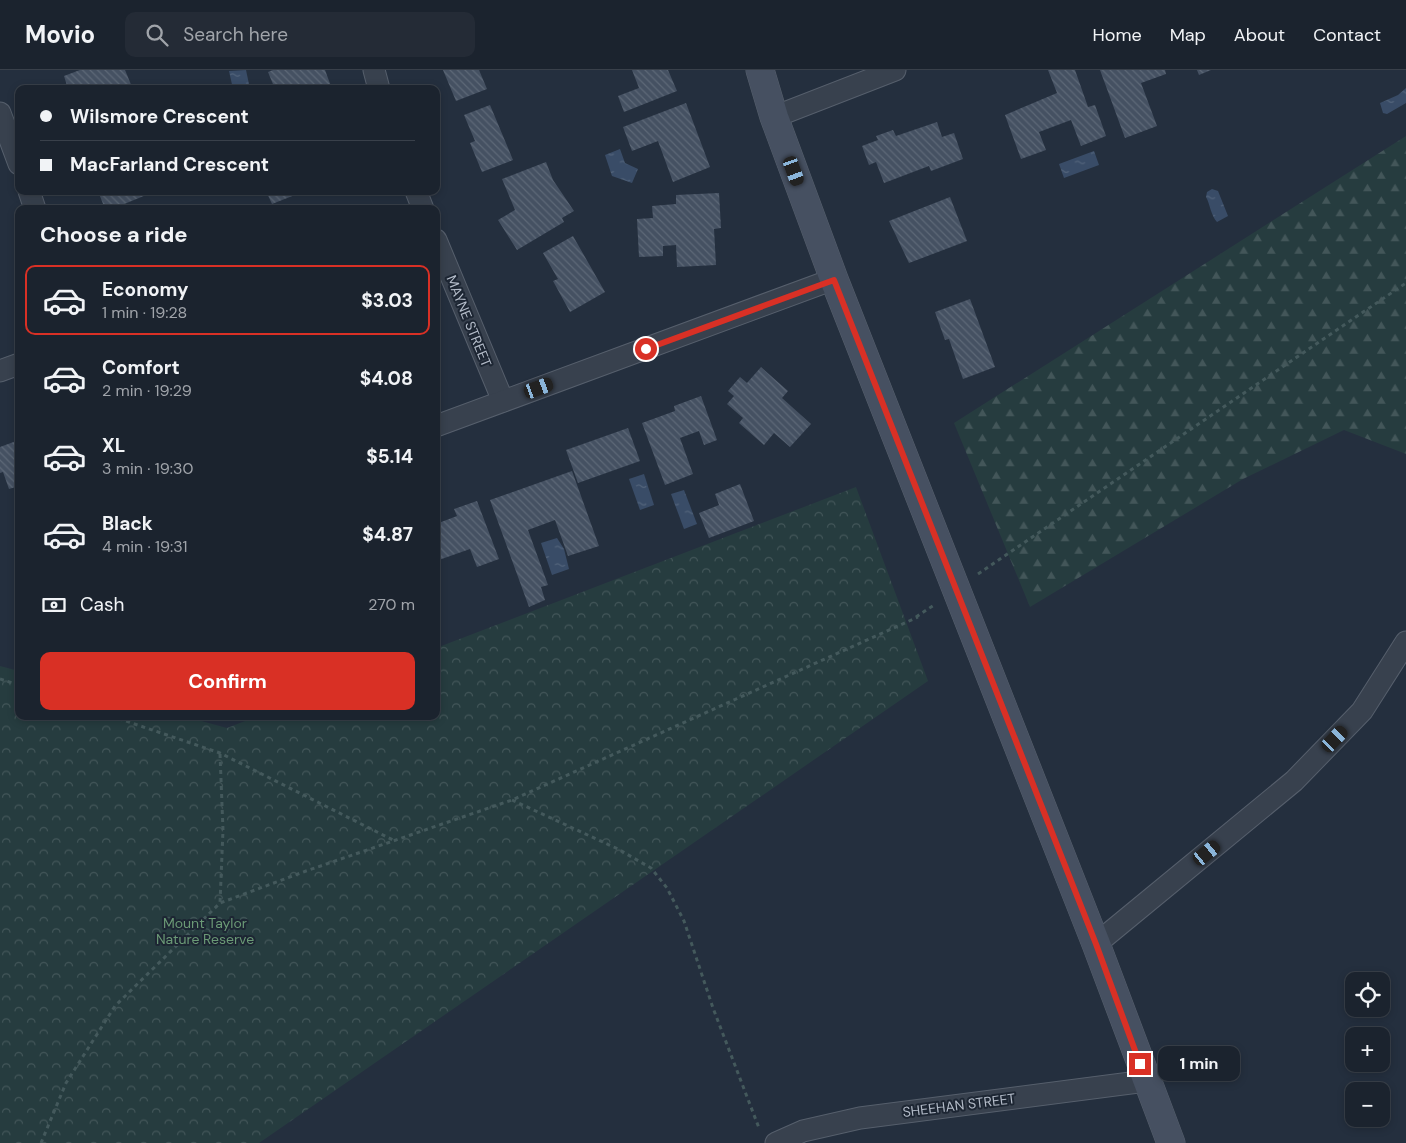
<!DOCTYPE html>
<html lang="en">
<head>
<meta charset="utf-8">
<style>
	:root { --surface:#1b232e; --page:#242b36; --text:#f1f3f6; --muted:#a0a4aa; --line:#39404a; --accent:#d93025 }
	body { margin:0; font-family:"DM Sans",sans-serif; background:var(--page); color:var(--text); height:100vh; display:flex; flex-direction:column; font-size:19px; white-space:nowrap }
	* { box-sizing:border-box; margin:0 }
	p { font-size:16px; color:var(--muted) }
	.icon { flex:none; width:28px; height:28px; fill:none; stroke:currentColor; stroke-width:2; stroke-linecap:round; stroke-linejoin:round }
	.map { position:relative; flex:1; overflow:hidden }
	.sheet { position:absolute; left:15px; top:135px; width:425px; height:515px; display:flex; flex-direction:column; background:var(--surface); border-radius:10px; box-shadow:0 2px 8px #0003,0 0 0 1px var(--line) }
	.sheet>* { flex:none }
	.guide { position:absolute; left:15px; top:15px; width:425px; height:110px; border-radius:10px; box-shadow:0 2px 8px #0003,0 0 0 1px var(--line); display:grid; align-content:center; height:110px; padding:0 25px; background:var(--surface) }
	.controls { position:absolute; left:1345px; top:902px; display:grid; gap:10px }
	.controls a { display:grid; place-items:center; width:45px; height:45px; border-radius:10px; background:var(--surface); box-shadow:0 2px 8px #0003,0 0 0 1px var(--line); font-size:25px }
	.end { position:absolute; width:22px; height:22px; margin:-11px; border:6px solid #d93025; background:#fff; box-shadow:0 0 0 2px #fff }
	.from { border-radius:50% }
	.bubble { position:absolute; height:35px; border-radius:10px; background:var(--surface); box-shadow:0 2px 8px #0003,0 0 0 1px var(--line); font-size:16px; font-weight:700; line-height:35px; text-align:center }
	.car { position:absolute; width:15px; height:30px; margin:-15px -8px; border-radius:6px; box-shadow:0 0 4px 1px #0007; background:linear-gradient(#222 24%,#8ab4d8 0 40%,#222 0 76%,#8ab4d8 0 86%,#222 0) }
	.guide b { display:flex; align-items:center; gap:18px; height:48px; font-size:19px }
	.guide b+b { border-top:1px solid var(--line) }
	.guide i { width:12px; height:12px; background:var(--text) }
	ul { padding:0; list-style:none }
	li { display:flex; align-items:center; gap:15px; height:70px; margin:0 10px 8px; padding:0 15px; border:2px solid transparent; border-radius:10px }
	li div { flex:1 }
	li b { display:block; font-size:19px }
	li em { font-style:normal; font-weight:700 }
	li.current { border-color:var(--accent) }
	li>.icon { width:45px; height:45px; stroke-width:1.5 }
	h2 { padding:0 25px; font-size:22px; line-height:60px }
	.pay { display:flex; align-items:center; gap:12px; height:55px; padding:0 25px; font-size:19px }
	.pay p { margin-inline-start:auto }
	.action { display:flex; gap:10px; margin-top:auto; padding:10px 25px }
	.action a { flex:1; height:58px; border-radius:10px; background:var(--accent); color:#fff; font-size:20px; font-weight:700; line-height:58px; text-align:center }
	header { display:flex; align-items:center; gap:30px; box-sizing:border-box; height:70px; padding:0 25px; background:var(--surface); border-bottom:1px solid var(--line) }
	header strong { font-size:24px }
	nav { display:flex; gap:28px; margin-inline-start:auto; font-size:18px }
	.search { width:350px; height:45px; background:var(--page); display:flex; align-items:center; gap:12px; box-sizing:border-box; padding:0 18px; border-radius:10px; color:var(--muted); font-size:19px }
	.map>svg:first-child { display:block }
</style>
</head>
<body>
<header>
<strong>Movio</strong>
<div class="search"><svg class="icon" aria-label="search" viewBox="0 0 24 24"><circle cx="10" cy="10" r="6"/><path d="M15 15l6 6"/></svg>Search here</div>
<nav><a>Home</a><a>Map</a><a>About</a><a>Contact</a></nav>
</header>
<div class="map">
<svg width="1406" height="1073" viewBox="0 0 1406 1073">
	<defs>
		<pattern id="forest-firs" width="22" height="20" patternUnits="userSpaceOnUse" patternTransform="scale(1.25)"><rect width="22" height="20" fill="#263c3f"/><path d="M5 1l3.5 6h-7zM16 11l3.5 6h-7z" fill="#435659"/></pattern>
		<pattern id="park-crowns" width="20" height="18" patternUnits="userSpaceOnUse" patternTransform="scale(1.25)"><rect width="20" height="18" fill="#263c3f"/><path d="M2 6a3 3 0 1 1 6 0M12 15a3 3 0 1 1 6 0" fill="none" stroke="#435659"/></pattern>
		<pattern id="water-ripples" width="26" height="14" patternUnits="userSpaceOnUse" patternTransform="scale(1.25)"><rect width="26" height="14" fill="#394c67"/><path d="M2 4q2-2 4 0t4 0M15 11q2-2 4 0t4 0" fill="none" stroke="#53647b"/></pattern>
		<pattern id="building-back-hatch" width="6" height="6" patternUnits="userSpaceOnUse" patternTransform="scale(1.25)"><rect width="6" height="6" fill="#455162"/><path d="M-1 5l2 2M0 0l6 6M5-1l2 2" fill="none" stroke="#5d6877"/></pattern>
	</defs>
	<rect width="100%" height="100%" fill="#242f3e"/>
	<polygon fill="url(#forest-firs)" points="1406,66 1406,384 1344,360 1243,409 1030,537 954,353"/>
	<polygon fill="url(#park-crowns)" points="856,417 928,611 259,1073 0,1073 0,596 19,601 19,646 183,646 227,658 258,646 436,646 436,578"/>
	<g fill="url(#water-ripples)">
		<polygon points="246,0 250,19 233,19 229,1"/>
		<polygon points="1406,18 1406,33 1387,44 1383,43 1380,33 1398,25"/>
		<polygon points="620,79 625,93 638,99 632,113 612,106 605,85"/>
		<polygon points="1094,81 1099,95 1064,108 1059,94"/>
		<path d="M1212,119L1218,121L1228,146L1217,152C1211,146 1210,134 1206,127L1207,122Z"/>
		<polygon points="644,404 654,435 640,440 629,409"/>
		<polygon points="684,420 697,454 684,459 671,424"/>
		<polygon points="557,468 564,479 569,499 552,505 541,473"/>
	</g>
	<g fill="url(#building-back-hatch)">
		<polygon points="80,0 125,0 132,17 68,19 64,6"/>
		<polygon points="273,0 325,0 332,19 275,19 268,2"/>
		<polygon points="443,0 479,0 487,19 456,31"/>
		<polygon points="632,0 668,0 677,21 624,42 618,26 639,18"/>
		<polygon points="1048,0 1075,0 1088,37 1095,35 1106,66 1081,76 1071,50 1039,62 1046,80 1021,89 1005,45 1057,23"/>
		<polygon points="1100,0 1165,0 1166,4 1141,13 1157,56 1125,68"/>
		<polygon points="1197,0 1211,0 1199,5"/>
		<polygon points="686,33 710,97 673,112 658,71 632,81 623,57"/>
		<polygon points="490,35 513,90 482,102 470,73 475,71 464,45"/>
		<polygon points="937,52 942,67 954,63 963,89 931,101 929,96 884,113 876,92 869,95 862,76 878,70 876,66 893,60 896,66"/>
		<polygon points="546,92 553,110 574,141 562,148 564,152 517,180 498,150 515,140 502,109"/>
		<polygon points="98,121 156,121 112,139 105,139"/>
		<polygon points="266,121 305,121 272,134"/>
		<polygon points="719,123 721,158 714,159 716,195 677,197 676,175 663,176 663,186 639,187 637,149 653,148 652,136 676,134 676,125"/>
		<polygon points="950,127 967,171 909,193 889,151"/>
		<polygon points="573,166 605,222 570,242 553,211 558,209 543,183"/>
		<polygon points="970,229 995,297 963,309 949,269 945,270 935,242"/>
		<polygon points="761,297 788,321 782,328 811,354 790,377 774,363 764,375 739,353 743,348 727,334 734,326 728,321 740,307 747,313"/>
		<polygon points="701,326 717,370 704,375 699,361 680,368 693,404 665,415 642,353 675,341 674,336"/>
		<polygon points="628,358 640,391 578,413 566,380"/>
		<polygon points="19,370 19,416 9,419 3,402 0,403 0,377"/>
		<polygon points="572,401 599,476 568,486 555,450 528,460 548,515 541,517 545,530 529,537 490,430"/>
		<polygon points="740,414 754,451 709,468 699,443 719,435 715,424"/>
		<polygon points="477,431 499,489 477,497 470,479 436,491 436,454 457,446 454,439"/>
	</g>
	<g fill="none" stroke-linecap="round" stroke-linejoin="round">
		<g stroke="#565f6c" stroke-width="23">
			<g id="street">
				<polyline points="374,0 379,19"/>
				<polyline points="0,43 19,94"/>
				<polyline points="774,47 895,0"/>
				<polyline points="29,121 35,139"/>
				<polyline points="416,121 423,139"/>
				<polyline points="436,170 503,331"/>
				<polyline points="0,301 19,294"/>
				<polyline points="436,356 834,209"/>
				<polyline points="1096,874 1294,711 1362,641 1406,572"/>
				<polyline points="776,1073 803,1061 860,1048 1146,1011"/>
			</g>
		</g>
		<g stroke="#565f6c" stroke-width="29">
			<polyline id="secondary" points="760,0 774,47 834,209 1096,874 1171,1073"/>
		</g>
		<g stroke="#44595c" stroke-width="3" stroke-dasharray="4 4" stroke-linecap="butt">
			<polyline points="978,504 1406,213"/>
			<polyline points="916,547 934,535"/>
			<polyline points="0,609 19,615"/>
			<polyline points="111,646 220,683 393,770"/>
			<polyline points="220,684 223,760 220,833"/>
			<polyline points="512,730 618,779 651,798 667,818 684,851 713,938 759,1058"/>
			<polyline points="41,1073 66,1013 115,936 220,833 306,801 512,730 918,547"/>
		</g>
		<use href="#street" stroke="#38414e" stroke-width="21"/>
		<use href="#secondary" stroke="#465061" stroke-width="28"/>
	</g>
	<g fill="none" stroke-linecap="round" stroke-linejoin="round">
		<polyline stroke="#d93025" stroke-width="6" points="646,279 834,210 1096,874 1140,994"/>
	</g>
	<g text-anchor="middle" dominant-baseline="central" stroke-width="4" stroke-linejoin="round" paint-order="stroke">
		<g font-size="14" fill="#b4bcc9" stroke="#1d2633">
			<text transform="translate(469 251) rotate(68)">MAYNE STREET</text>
			<text transform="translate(959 1035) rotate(-7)">SHEEHAN STREET</text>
		</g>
		<g font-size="14" fill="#6b9a76" stroke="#1d2633">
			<text x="205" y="853">Mount Taylor<tspan x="205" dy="16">Nature Reserve</tspan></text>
		</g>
	</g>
</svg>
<div class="controls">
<a><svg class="icon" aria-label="locate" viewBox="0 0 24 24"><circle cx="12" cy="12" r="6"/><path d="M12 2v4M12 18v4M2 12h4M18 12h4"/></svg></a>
<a>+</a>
<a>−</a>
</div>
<i class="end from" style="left:646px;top:279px"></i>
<i class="end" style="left:1140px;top:994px"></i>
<div class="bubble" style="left:1158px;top:976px;width:82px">1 min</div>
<i class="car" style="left:794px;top:101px;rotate:160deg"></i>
<i class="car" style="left:539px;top:318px;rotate:70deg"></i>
<i class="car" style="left:1335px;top:669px;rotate:44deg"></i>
<i class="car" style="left:1207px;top:783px;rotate:51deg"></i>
<div class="guide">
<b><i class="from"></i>Wilsmore Crescent</b>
<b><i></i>MacFarland Crescent</b>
</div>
<section class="sheet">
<h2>Choose a ride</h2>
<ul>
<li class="current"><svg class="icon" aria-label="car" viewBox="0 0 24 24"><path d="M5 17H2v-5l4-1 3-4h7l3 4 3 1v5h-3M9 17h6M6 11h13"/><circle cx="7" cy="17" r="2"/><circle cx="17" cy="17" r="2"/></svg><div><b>Economy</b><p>1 min · 19:28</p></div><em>$3.03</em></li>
<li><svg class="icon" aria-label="car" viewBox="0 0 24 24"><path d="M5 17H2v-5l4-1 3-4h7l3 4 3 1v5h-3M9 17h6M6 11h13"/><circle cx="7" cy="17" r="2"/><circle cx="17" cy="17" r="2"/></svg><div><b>Comfort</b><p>2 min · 19:29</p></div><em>$4.08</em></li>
<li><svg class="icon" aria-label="car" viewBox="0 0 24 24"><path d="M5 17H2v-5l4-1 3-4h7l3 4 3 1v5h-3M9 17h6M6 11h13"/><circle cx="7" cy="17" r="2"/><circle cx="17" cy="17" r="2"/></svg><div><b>XL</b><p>3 min · 19:30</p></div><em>$5.14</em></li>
<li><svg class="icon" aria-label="car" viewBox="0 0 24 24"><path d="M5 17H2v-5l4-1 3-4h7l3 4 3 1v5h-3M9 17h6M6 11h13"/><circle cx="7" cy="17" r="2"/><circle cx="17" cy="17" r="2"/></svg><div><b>Black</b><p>4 min · 19:31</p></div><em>$4.87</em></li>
</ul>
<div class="pay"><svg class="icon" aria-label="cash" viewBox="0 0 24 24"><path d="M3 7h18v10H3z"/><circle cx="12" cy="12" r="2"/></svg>Cash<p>270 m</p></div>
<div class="action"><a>Confirm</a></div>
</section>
</div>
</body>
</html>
